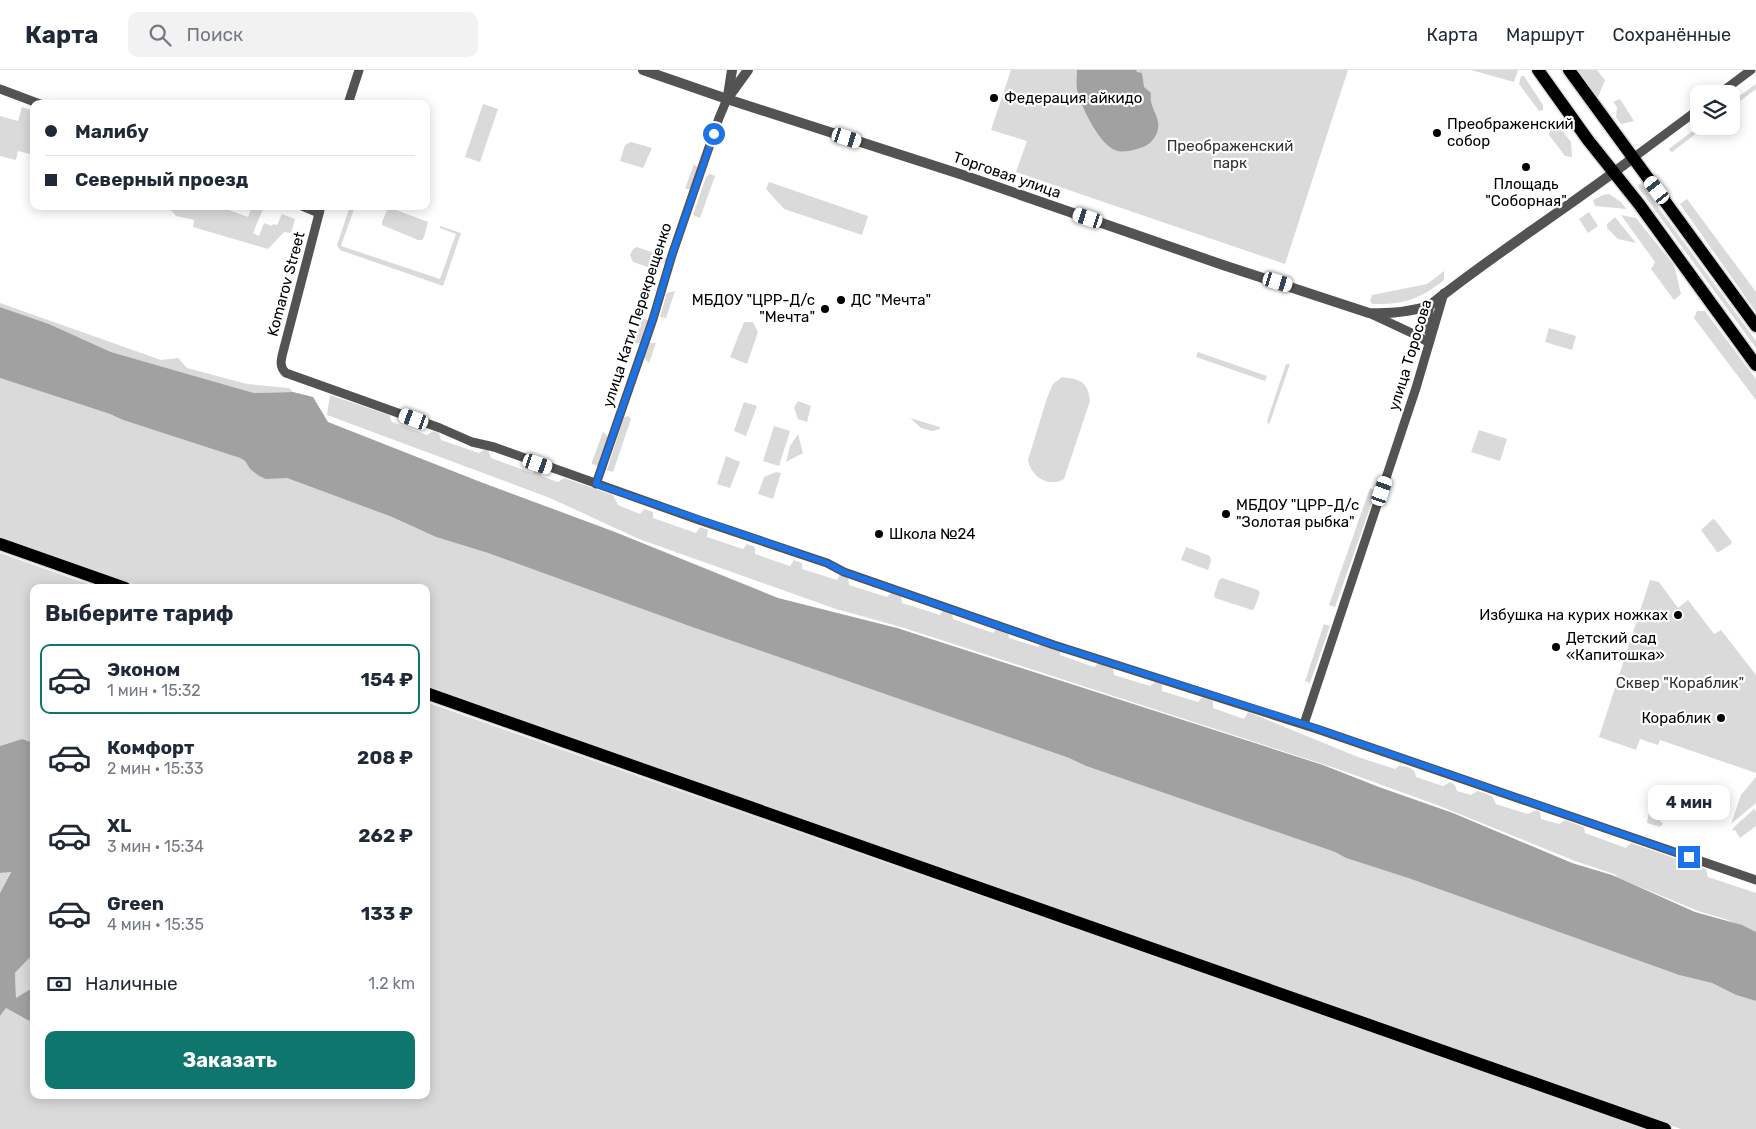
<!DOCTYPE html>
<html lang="ru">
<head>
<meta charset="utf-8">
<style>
	:root { --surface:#fff; --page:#f2f2f3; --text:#1f2937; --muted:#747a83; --line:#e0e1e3; --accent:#0f766e }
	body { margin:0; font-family:Rubik,sans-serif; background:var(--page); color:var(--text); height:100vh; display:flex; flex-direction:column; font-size:19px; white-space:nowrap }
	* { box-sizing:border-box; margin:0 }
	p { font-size:16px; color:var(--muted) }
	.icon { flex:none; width:28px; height:28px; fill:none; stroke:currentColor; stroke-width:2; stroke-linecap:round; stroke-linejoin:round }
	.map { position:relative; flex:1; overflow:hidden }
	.details { position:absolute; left:30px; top:514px; width:400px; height:515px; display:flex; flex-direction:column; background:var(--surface); border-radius:10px; box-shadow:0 2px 12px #0003 }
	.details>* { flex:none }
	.hud { position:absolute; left:30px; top:30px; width:400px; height:110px; border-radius:10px; box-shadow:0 2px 12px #0003; display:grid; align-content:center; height:110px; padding:0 15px; background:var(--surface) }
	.buttons { position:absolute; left:1690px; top:15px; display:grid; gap:10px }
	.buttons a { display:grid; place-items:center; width:50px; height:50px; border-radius:10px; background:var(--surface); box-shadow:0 2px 12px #0003; font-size:25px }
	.end { position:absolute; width:22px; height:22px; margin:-11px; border:6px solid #1a73e8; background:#fff; box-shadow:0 0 0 2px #fff }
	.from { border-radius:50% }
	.bubble { position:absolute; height:35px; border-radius:10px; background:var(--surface); box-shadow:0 2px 12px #0003; font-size:16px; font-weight:700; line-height:35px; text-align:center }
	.car { position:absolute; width:15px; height:30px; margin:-15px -8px; border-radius:6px; box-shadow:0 0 4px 1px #0007; background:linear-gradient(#fff 24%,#345 0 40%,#fff 0 76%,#345 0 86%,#fff 0) }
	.hud b { display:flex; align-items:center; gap:18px; height:48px; font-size:19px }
	.hud b+b { border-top:1px solid var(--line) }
	.hud i { width:12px; height:12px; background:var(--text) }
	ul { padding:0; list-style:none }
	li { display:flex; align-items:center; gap:15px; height:70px; margin:0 10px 8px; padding:0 5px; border:2px solid transparent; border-radius:10px }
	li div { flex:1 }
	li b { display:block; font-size:19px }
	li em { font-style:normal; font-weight:700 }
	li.active { border-color:var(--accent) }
	li>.icon { width:45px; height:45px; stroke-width:1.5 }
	h2 { padding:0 15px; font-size:22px; line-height:60px }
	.pay { display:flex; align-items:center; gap:12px; height:55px; padding:0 15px; font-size:19px }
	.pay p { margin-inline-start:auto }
	.cta { display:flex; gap:10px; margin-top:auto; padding:10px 15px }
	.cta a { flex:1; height:58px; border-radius:10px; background:var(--accent); color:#fff; font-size:20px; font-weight:700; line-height:58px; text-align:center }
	header { display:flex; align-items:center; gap:30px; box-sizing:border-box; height:70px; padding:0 25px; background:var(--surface); border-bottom:1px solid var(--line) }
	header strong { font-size:24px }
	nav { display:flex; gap:28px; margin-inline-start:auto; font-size:18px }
	.search { width:350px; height:45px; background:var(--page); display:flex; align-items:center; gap:12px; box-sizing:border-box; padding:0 18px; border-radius:10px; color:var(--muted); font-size:19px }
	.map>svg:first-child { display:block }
</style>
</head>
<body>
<header>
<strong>Карта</strong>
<div class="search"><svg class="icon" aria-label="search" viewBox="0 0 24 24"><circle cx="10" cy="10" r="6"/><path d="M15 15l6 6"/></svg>Поиск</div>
<nav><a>Карта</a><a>Маршрут</a><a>Сохранённые</a></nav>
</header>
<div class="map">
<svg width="1756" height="1059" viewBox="0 0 1756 1059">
	<rect width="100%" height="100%" fill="#fff"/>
	<g fill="#dadada">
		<polygon points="1011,0 1348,0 1285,194 1016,102 1027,71 991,60"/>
		<polygon points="1471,0 1518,0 1514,12"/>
		<polygon points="1576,0 1597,0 1605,10 1597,30"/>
		<polygon points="1521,6 1524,6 1543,35 1543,40 1539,41 1519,14"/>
		<polygon points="1756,14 1756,19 1731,38 1731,32"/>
		<polygon points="1620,29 1634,51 1621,54 1616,47 1617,37 1613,32"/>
		<polygon points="483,34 498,39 480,92 465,87"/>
		<polygon points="22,37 34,41 34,85 18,81 16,90 0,86 0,46 18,51"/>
		<polygon points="1553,49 1571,72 1572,87 1565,86 1549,65"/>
		<polygon points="1699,56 1706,56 1672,82 1670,81 1669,79"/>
		<polygon points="631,72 652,78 643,98 620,91 625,75"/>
		<polygon points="694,94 699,99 692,119 685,119"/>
		<polygon points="710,104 715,106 700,148 693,145 706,107"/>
		<polygon points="769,112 868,146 862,165 784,139 766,119"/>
		<polygon points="1639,114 1642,115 1756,271 1756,278 1638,117"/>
		<polygon points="1609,124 1621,132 1626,139 1595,136 1593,130 1603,125"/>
		<polygon points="1687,129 1756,222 1756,242 1680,134"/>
		<polygon points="155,136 218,136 248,147 252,136 263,139 253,163 259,166 264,153 272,156 273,154 277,155 282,144 295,149 291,163 284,162 268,179 193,157 194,150 176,146 172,141"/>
		<polygon points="350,136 355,136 341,176 440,209 456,164 440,158 440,156 461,163 443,216 340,180 337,175"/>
		<polygon points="388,138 391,138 428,152 424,167 422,170 418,170 382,155 382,152"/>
		<polygon points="1589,142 1598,156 1588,163 1579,149"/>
		<polygon points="1621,145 1636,148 1674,195 1681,224 1674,230 1651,199 1655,192"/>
		<polygon points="1615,147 1636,173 1618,169 1607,158 1607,154"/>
		<polygon points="637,177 665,187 668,191 655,195 653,199 633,192 630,185 633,179"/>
		<path d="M1444,201V210C1421,229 1402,235 1372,234L1370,231L1372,225L1427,214Z"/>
		<polygon points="675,221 666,248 660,247 667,223"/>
		<polygon points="0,233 161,290 178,288 187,298 247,314 289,318 293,322 254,323 205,309 111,282 49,254 0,237"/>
		<polygon points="1697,241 1705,241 1756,309 1756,330 1694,248"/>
		<polygon points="642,248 648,250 640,273 634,274"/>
		<polygon points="744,252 753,252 758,262 747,294 730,287"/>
		<polygon points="1549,258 1576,266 1572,280 1545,272"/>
		<polygon points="649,273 656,273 649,293 644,288"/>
		<polygon points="1198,282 1267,306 1265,311 1196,287"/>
		<polygon points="1286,294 1290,294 1269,355 1267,351"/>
		<path d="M1062,307C1079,309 1088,311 1090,331L1064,409C1049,418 1031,407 1028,390L1047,328L1053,314Z"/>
		<polygon points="0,308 110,344 123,350 240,388 245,391 250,399 259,406 266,408 287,408 392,447 436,467 488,483 692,557 1069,688 1086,696 1335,782 1346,788 1408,808 1679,905 1712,913 1736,925 1756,931 1756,1059 1681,1059 426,617 426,518 142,517 0,468"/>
		<path d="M330,325L389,345L392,352L427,365L433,361L439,363L441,370L479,383L485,379L488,380L491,388L532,403L538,398L541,399V406L558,412L564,408L613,425L618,435L640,444L644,439L653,442V448L696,463L700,457L708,460L707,467L743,479L747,474L755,477V484L790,496L794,490L802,493V499L837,510L840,504L848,507L849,515L887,527L891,523L901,526L902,533L940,545L944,540L952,543L953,549L993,563L998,557L1008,561L1009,568L1038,577L1042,573L1061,579L1060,585L1094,597L1099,593L1113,598L1114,605L1150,616L1155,612L1162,614V621L1198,632L1203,627L1213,631V638L1244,649L1248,642L1358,687L1395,699L1399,696C1407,696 1416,698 1416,707L1443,716L1450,712L1455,715L1457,721L1471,725L1478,721L1492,726L1496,734L1528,744L1536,740L1540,742L1541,749L1559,754L1565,750L1584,757L1585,763L1626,778L1631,773L1706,799L1708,807L1756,823V862L1725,849L1698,841L1616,807L1617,806L1614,804L1575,791L1437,735L1338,699L901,557L836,539L639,469L550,428L327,345Z"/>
		<polygon points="798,331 811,336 807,352 798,349 794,338"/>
		<polygon points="744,332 757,336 746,366 734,361"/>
		<polygon points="629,346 631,349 613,402 607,400 624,347"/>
		<polygon points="910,348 940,357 940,359 932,361 921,358"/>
		<polygon points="774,356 790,361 779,396 763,391"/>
		<polygon points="1479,360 1507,369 1500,391 1471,382"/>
		<polygon points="603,362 608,367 598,396 592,394 592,392"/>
		<polygon points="798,364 803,383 786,392 790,376"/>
		<polygon points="726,386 740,392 730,418 717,414"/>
		<polygon points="776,402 781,403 773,429 758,424 764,407"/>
		<polygon points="1370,418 1376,421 1335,537 1329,535"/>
		<polygon points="1713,449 1715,450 1732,472 1731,474 1719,482 1717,482 1701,460"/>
		<polygon points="1186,477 1210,486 1211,491 1208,500 1181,490"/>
		<polygon points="0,483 97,517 34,518 34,673 22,669 0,676"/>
		<polygon points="1222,508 1258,520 1260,523 1254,539 1252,540 1215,528 1214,525 1219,510"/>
		<polygon points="1650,510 1659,512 1678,538 1688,530 1714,564 1721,560 1756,605 1756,703 1660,670 1658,675 1640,669 1636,680 1599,667"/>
		<polygon points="1324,554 1330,556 1310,613 1305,611"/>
		<polygon points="426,632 1646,1059 0,1059 0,946 6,938 28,951 34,944 34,1025 426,1025"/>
		<polygon points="1756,707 1756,733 1731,754 1741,725"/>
		<polygon points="1754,739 1756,742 1756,756 1740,768 1735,760 1732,761 1734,757"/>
		<polygon points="1652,740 1663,754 1660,757 1647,753 1649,741"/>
		<polygon points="11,801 0,823 0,803"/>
		<polygon points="34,883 34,922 29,921 16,928 15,903"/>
	</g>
	<g fill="#a1a1a1">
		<path d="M1077,0H1136L1137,2L1142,3L1144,17L1151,23C1148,38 1163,48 1157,63C1153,72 1146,77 1137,79C1129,81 1122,83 1115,80C1099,74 1080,35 1077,19C1076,13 1077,6 1077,0Z"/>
		<polygon points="0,237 49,254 111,282 205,309 254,323 293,322 313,327 328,352 478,411 615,462 778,528 897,558 1323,695 1379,717 1453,743 1572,793 1612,805 1695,842 1742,855 1756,862 1756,931 1736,925 1712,913 1679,905 1408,808 1346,788 1335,782 1086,696 1069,688 692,557 488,483 436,467 392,447 287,408 266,409 259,406 250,399 245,391 240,388 123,350 110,344 0,308"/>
		<polygon points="22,669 34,673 34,883 15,903 16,928 29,920 34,922 34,944 29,951 6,938 0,946 0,823 11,802 0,803 0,676"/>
	</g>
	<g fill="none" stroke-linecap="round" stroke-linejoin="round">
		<g stroke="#dbdbdb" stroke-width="15">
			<g id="primary">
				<polyline points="1538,0 1588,70 1639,134 1756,295"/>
				<polyline points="1569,0 1756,256"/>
				<polyline points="0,474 125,518"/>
				<polyline points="426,623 1665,1059"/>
			</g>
		</g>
		<g stroke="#535353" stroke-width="9">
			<polyline points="0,19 40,34"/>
			<polyline points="1719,24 1751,0"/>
			<polyline points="348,34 359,0"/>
			<polyline points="1633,88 1699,39"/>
			<polyline points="302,136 319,143"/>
			<path d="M321,136L283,282C281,290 279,297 286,303L440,358L472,372L494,377L699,450L827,493L844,502L1054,575L1317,659L1756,810"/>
			<polyline points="1371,244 1416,265 1429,273"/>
			<polyline points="1429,263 1429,236"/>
			<polyline points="596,414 653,249 672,185 719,48 727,29"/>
			<polyline points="1304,654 1416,318 1444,223"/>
		</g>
		<g stroke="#535353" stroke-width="10">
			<path d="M643,0L727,29L963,105L1223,195L1369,243C1391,244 1409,242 1429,236C1495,183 1566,139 1633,88"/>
			<polyline points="728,26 732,0"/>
			<polyline points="727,29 748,0"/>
		</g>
		<use href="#primary" stroke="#000" stroke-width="12"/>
	</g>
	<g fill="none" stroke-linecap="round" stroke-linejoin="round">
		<polyline stroke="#1a73e8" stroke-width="6" points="714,64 672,185 653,249 596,414 827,493 844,502 1054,575 1304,654 1689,787"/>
	</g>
	<g fill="#000" stroke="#fff" stroke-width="2">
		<circle cx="994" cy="28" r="5"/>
		<circle cx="1437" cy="63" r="5"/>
		<circle cx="1526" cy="97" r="5"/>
		<circle cx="841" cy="230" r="5"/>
		<circle cx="825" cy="239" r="5"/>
		<circle cx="1226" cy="444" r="5"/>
		<circle cx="879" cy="464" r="5"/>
		<circle cx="1678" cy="545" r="5"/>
		<circle cx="1556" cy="577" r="5"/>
		<circle cx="1721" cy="648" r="5"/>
	</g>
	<g text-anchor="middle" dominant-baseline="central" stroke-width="4.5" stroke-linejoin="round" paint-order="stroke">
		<g font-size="15" fill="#000" stroke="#fff" text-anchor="start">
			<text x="1004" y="28">Федерация айкидо</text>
			<text x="1447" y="54">Преображенский<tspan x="1447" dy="17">собор</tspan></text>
			<text x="1526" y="114" text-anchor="middle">Площадь<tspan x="1526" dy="17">"Соборная"</tspan></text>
			<text x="815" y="230" text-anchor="end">МБДОУ "ЦРР-Д/с<tspan x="815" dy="17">"Мечта"</tspan></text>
			<text x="851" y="230">ДС "Мечта"</text>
			<text x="1236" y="435">МБДОУ "ЦРР-Д/с<tspan x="1236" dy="17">"Золотая рыбка"</tspan></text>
			<text x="889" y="464">Школа №24</text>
			<text x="1668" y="545" text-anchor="end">Избушка на курих ножках</text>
			<text x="1566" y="568">Детский сад<tspan x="1566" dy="17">«Капитошка»</tspan></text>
			<text x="1711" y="648" text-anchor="end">Кораблик</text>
		</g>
		<g font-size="15" fill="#313131" stroke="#fff">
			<text x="1230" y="76">Преображенский<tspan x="1230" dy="17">парк</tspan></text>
			<text x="1680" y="613">Сквер "Кораблик"</text>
		</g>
		<g font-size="15" fill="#000" stroke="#fff">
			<text transform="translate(1007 105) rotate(19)">Торговая улица</text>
			<text transform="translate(286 214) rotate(-75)">Komarov Street</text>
			<text transform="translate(637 245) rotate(-72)">улица Кати Перекрещенко</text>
			<text transform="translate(1410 285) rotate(-73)">улица Торосова</text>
		</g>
	</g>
</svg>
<div class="buttons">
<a><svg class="icon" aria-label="layers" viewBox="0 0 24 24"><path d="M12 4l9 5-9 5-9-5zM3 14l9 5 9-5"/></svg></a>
</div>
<i class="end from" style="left:714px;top:64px"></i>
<i class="end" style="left:1689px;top:787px"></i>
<div class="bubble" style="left:1648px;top:715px;width:82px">4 мин</div>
<i class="car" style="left:847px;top:68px;rotate:108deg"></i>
<i class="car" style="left:1657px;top:120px;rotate:323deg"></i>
<i class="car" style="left:1088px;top:148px;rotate:288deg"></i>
<i class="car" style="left:1278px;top:212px;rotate:107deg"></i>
<i class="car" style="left:414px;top:349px;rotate:290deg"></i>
<i class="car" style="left:538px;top:394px;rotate:109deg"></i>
<i class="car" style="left:1382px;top:421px;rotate:19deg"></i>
<div class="hud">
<b><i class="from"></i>Малибу</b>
<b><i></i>Северный проезд</b>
</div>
<section class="details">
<h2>Выберите тариф</h2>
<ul>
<li class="active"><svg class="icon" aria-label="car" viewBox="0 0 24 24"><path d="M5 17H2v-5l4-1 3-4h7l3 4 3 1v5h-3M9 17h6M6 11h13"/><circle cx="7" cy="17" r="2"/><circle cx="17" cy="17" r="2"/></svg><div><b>Эконом</b><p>1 мин · 15:32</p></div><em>154 ₽</em></li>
<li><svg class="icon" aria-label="car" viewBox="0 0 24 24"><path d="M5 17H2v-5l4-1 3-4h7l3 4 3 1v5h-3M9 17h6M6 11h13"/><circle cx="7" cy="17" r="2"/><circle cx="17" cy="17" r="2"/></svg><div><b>Комфорт</b><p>2 мин · 15:33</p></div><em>208 ₽</em></li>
<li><svg class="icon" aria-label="car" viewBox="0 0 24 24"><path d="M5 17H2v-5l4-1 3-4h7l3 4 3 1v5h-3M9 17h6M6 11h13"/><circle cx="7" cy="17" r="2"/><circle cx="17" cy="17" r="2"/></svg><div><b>XL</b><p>3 мин · 15:34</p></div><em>262 ₽</em></li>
<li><svg class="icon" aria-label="car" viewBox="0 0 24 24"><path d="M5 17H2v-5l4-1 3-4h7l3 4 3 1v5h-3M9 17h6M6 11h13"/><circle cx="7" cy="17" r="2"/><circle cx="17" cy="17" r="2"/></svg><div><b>Green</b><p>4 мин · 15:35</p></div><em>133 ₽</em></li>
</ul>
<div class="pay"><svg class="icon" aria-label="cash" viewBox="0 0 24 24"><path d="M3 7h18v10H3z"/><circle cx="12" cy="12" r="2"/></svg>Наличные<p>1.2 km</p></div>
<div class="cta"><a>Заказать</a></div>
</section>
</div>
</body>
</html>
